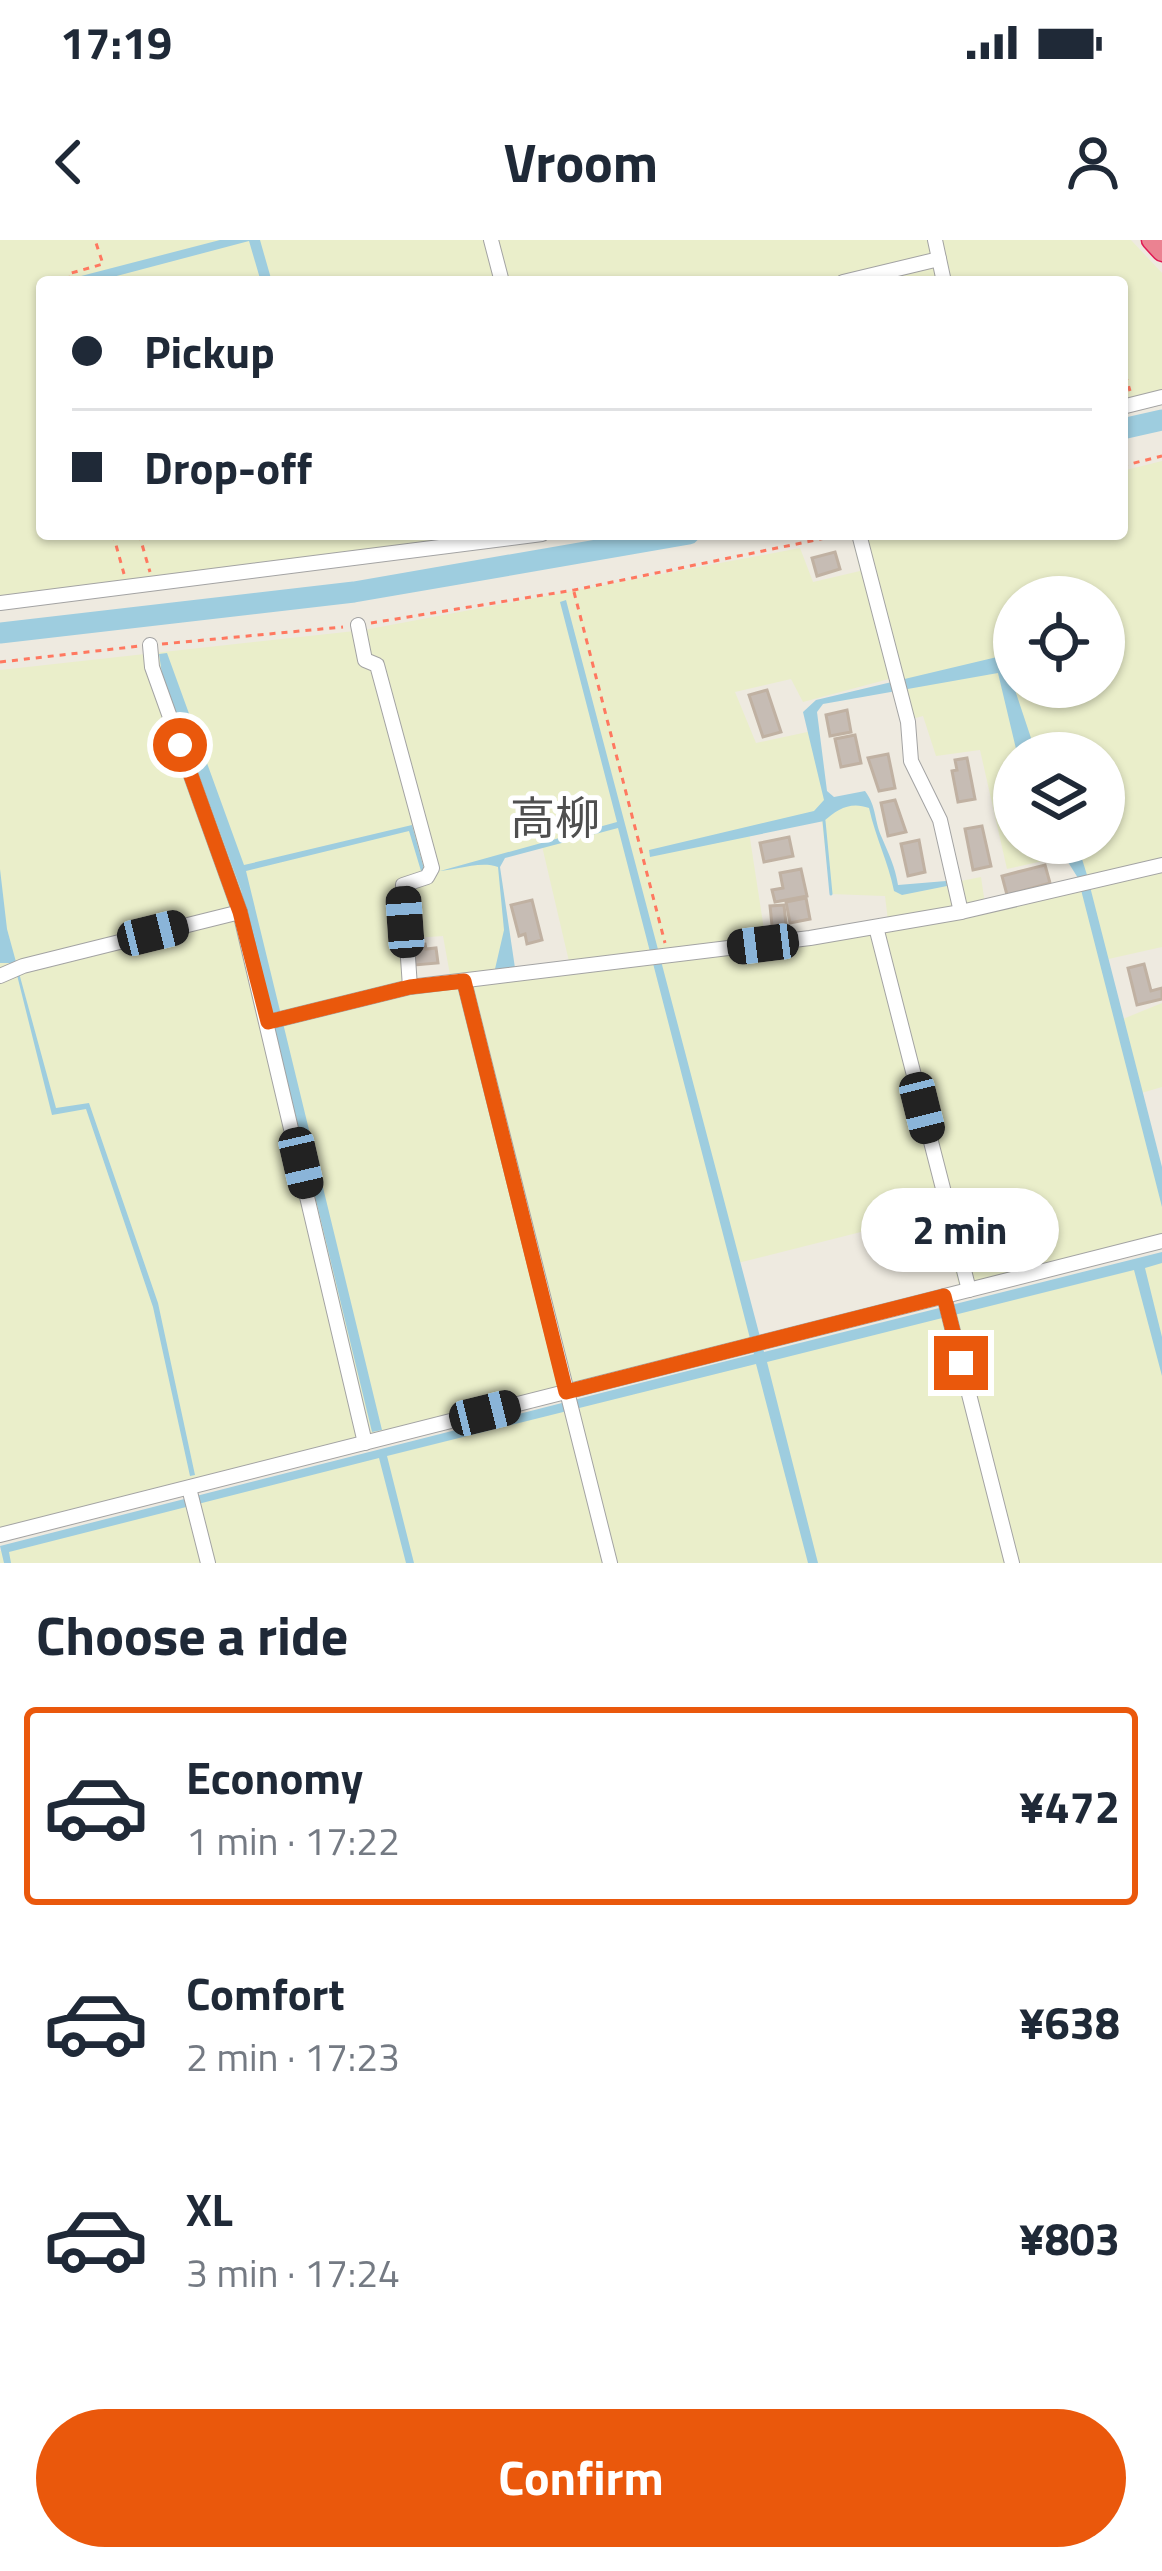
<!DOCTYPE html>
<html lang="en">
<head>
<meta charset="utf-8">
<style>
	:root { --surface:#fff; --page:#f6f6f7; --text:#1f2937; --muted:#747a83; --line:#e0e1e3; --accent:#ea580c }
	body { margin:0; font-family:"Titillium Web","Noto Sans JP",sans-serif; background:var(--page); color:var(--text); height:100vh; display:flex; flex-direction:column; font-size:45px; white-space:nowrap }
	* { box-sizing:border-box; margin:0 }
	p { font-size:39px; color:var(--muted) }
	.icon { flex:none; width:66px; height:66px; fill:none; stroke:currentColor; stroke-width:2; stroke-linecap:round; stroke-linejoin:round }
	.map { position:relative; height:1323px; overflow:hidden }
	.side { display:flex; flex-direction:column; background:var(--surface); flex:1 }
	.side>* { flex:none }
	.top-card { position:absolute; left:36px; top:36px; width:1092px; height:264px; border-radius:12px; box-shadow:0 3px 9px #0004; display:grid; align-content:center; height:264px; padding:0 36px; background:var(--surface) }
	.tools { position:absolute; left:993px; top:336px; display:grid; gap:24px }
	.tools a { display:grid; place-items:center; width:132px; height:132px; border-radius:50%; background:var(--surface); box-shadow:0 3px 9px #0004; font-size:60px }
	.end { position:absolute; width:54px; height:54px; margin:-27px; border:15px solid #ea580c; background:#fff; box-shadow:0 0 0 6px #fff }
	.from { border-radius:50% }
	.bubble { position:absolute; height:84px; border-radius:42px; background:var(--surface); box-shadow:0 3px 9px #0004; font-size:39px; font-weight:700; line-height:84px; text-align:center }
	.car { position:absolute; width:36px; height:72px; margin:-36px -18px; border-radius:15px; box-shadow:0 0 9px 3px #0007; background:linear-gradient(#222 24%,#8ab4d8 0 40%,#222 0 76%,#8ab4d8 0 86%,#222 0) }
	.top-card b { display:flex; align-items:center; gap:42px; height:114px; font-size:45px }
	.top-card b+b { border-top:3px solid var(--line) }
	.top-card i { width:30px; height:30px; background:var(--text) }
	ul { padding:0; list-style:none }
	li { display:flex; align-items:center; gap:36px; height:198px; margin:0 24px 18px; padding:0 12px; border:6px solid transparent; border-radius:12px }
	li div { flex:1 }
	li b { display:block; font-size:45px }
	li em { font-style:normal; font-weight:700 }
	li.on { border-color:var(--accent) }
	li>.icon { width:108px; height:108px; stroke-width:1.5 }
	h2 { padding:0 36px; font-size:54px; line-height:144px }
	.button { display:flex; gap:24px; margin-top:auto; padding:24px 36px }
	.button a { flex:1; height:138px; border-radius:72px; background:var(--accent); color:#fff; font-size:48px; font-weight:700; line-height:138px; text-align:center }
	.status { display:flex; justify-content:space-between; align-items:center; height:84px; padding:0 60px; background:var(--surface); direction:ltr }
	.status svg { height:33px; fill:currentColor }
	header { display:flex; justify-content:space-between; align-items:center; height:156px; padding:0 36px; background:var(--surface); font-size:54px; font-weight:700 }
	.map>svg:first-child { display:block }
</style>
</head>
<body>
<div class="status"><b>17:19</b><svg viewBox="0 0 49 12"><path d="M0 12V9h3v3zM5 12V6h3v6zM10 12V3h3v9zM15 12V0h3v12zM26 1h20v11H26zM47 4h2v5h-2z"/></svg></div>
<header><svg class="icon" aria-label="back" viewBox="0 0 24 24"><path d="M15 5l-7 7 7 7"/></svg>Vroom<svg class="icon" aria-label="person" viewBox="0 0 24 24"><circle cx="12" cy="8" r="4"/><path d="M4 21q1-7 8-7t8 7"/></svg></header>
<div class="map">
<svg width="1162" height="1323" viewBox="0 0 1162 1323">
	<rect width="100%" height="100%" fill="#eeeae0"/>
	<g fill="#eaeeca" fill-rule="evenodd">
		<polygon points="0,0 1131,0 1162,33 1162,151 1122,161 1122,42 498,42 497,38 481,42 42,42 42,294 489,294 0,358"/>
		<path d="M1162,221V707L1104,720L1118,781L1162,763V847L1138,854L1162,949V995L959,1046L940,972L738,1023L756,1098L0,1288V430L364,390L800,308L813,342L860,331L852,297L865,294H1122V231ZM1014,357H1104V447H1014ZM791,439L803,462L889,439L901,482L923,476L936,516L980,510L1007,629L1074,614L1084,649L986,671L981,637L900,653L871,566L864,560L828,565L812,491L756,503L735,452ZM1014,513H1104V603H1014ZM821,576L831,654L885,656L889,689L767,709L749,592ZM542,606L571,730L507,737L503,647L497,619ZM443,696L452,746L407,751L402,699Z"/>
		<polygon points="1162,1015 1162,1323 0,1323 0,1311"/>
	</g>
	<g fill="#9ecddf">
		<polygon points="220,0 260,0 272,42 261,42 249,1 94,42 58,42"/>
		<path d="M566,360L764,1112L1162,1012V1023L1145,1028L1162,1097V1136L1134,1030L767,1122L818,1323H808L756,1124L387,1216L414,1323H406L379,1218L9,1312L11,1323H4L0,1306L754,1114L618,588L505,618L500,627L515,728L495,729L504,690L498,627C477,619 447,635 421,631L409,591L246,631L382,1190L372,1192L241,650L162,434L159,414L167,413L244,625L412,585L424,629L440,631L617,582L560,362Z"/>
		<path d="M1014,413V447L1036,513H1017L998,433L823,464L817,472L827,551L834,557L865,551C877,567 874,581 882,598C889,615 895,626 898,645L946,641L947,646L902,655L894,651C888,621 876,599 869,568C851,561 837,569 824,581L650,617L649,610L814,571L824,560L803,472L816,460Z"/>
		<polygon points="1056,603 1077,603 1087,635 1162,927 1162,967 1078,638"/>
		<polygon points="0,629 7,689 56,868 89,863 158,1063 195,1235 190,1236 153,1067 86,869 52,875 14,723 0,723"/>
	</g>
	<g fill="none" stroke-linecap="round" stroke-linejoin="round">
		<polyline stroke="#9ecddf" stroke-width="3" points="824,581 831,654"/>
		<g stroke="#9ecddf" stroke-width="21">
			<polyline points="1122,189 1162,180"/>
			<polyline points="0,393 354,352 689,294"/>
		</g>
	</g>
	<g fill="#c6bcb4" stroke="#c0b1a2" stroke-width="3">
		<polygon points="835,312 840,329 817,336 812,318"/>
		<polygon points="767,450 781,492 763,497 749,455"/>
		<polygon points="847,470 851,492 830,496 826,475"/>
		<polygon points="855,495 861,523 841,527 835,499"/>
		<polygon points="888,514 895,548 879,551 868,518"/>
		<polygon points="967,518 975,559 958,562 952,531 957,530 955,520"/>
		<polygon points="895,560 906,592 888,596 881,563"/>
		<polygon points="982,586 991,626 973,630 965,589"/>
		<polygon points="789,597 793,616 764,622 760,603"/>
		<polygon points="919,600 925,632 908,636 901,604"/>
		<polygon points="1045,625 1050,643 1007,655 1002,636"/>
		<polygon points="801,629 807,656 775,662 772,650 783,648 780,633"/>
		<polygon points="806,658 810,679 790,683 786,662"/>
		<polygon points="532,660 542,700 527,704 525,694 519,696 511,665"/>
		<polygon points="784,665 787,693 773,695 770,666"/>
		<polygon points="425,704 426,709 436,708 438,723 415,725 413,705"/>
		<polygon points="1144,724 1151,751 1162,748 1162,759 1137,765 1128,728"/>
	</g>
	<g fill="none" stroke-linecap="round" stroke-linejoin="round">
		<g stroke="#a3a3a3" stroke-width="16">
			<g id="minor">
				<polyline points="491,0 502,42"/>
				<polyline points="935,0 944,42"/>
				<polyline points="843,42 939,19"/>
				<polyline points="1122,167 1162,157"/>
				<polyline points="859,294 908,482 911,521 940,580 961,672"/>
				<polyline points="0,363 542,294"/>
				<polyline points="358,385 365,420 377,425 432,628 427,637 403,645 410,747"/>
				<polyline points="150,405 152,427 240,672 365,1203"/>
				<polyline points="876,687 969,1050"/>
				<polyline points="0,736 23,726 240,672"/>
				<polyline points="464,741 610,1323"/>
				<polyline points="268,782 410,747 810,698 961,672 1162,625"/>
				<polyline points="944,1056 1012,1323"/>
				<polyline points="189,1248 208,1323"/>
				<polyline points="0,1295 1162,1001"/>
			</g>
		</g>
		<g stroke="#e01954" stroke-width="21">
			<polyline id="highway" points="1151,0 1162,12"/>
		</g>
		<g stroke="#ff7860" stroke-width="3" stroke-dasharray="6 6" stroke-linecap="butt">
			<polyline points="69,42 68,34 103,24 95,0"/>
			<polyline points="1122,123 1130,151"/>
			<polyline points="1122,226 1162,216"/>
			<polyline points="113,294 124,334"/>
			<polyline points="139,294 150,332"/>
			<polyline points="574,352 665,703"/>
			<polyline points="371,383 574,350 845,294"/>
			<polyline points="162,404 343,387"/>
			<polyline points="0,422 140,406"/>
		</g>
		<use href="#minor" stroke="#fff" stroke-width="14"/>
		<use href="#highway" stroke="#eb8291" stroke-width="18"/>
	</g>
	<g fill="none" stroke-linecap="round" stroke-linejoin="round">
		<polyline stroke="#ea580c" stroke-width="15" points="180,505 240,672 268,782 410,747 464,741 566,1152 944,1056 961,1123"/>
	</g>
	<g text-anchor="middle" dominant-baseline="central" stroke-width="10" stroke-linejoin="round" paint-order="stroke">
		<g font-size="45" fill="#4f4f4f" stroke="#fff">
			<text x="555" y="577">高柳</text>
		</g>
	</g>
</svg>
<div class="tools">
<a><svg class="icon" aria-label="locate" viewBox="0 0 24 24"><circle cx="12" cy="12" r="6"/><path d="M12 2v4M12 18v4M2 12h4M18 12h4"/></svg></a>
<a><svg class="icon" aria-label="layers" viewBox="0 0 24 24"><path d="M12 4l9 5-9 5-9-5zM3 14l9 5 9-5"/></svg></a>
</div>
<i class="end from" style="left:180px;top:505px"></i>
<i class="end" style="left:961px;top:1123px"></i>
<div class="bubble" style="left:861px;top:948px;width:198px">2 min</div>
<i class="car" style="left:405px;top:682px;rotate:356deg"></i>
<i class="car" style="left:153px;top:693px;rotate:76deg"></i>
<i class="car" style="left:763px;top:704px;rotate:263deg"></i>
<i class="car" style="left:922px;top:868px;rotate:166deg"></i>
<i class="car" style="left:301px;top:923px;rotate:167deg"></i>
<i class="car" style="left:485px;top:1173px;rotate:76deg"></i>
<div class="top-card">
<b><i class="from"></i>Pickup</b>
<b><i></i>Drop-off</b>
</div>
</div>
<section class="side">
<h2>Choose a ride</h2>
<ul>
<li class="on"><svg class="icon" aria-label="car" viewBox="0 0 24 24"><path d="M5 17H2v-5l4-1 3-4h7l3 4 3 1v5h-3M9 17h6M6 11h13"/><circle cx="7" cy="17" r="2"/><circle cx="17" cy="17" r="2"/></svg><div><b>Economy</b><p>1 min · 17:22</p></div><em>¥472</em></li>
<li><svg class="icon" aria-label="car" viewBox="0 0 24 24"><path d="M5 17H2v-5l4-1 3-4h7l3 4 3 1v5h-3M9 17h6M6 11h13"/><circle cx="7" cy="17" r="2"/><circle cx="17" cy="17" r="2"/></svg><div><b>Comfort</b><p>2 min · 17:23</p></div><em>¥638</em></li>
<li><svg class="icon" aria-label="car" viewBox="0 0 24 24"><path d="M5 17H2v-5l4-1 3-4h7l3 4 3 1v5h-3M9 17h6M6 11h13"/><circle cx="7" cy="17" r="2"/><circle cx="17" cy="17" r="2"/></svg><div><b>XL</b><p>3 min · 17:24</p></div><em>¥803</em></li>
</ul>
<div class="button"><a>Confirm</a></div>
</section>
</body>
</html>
